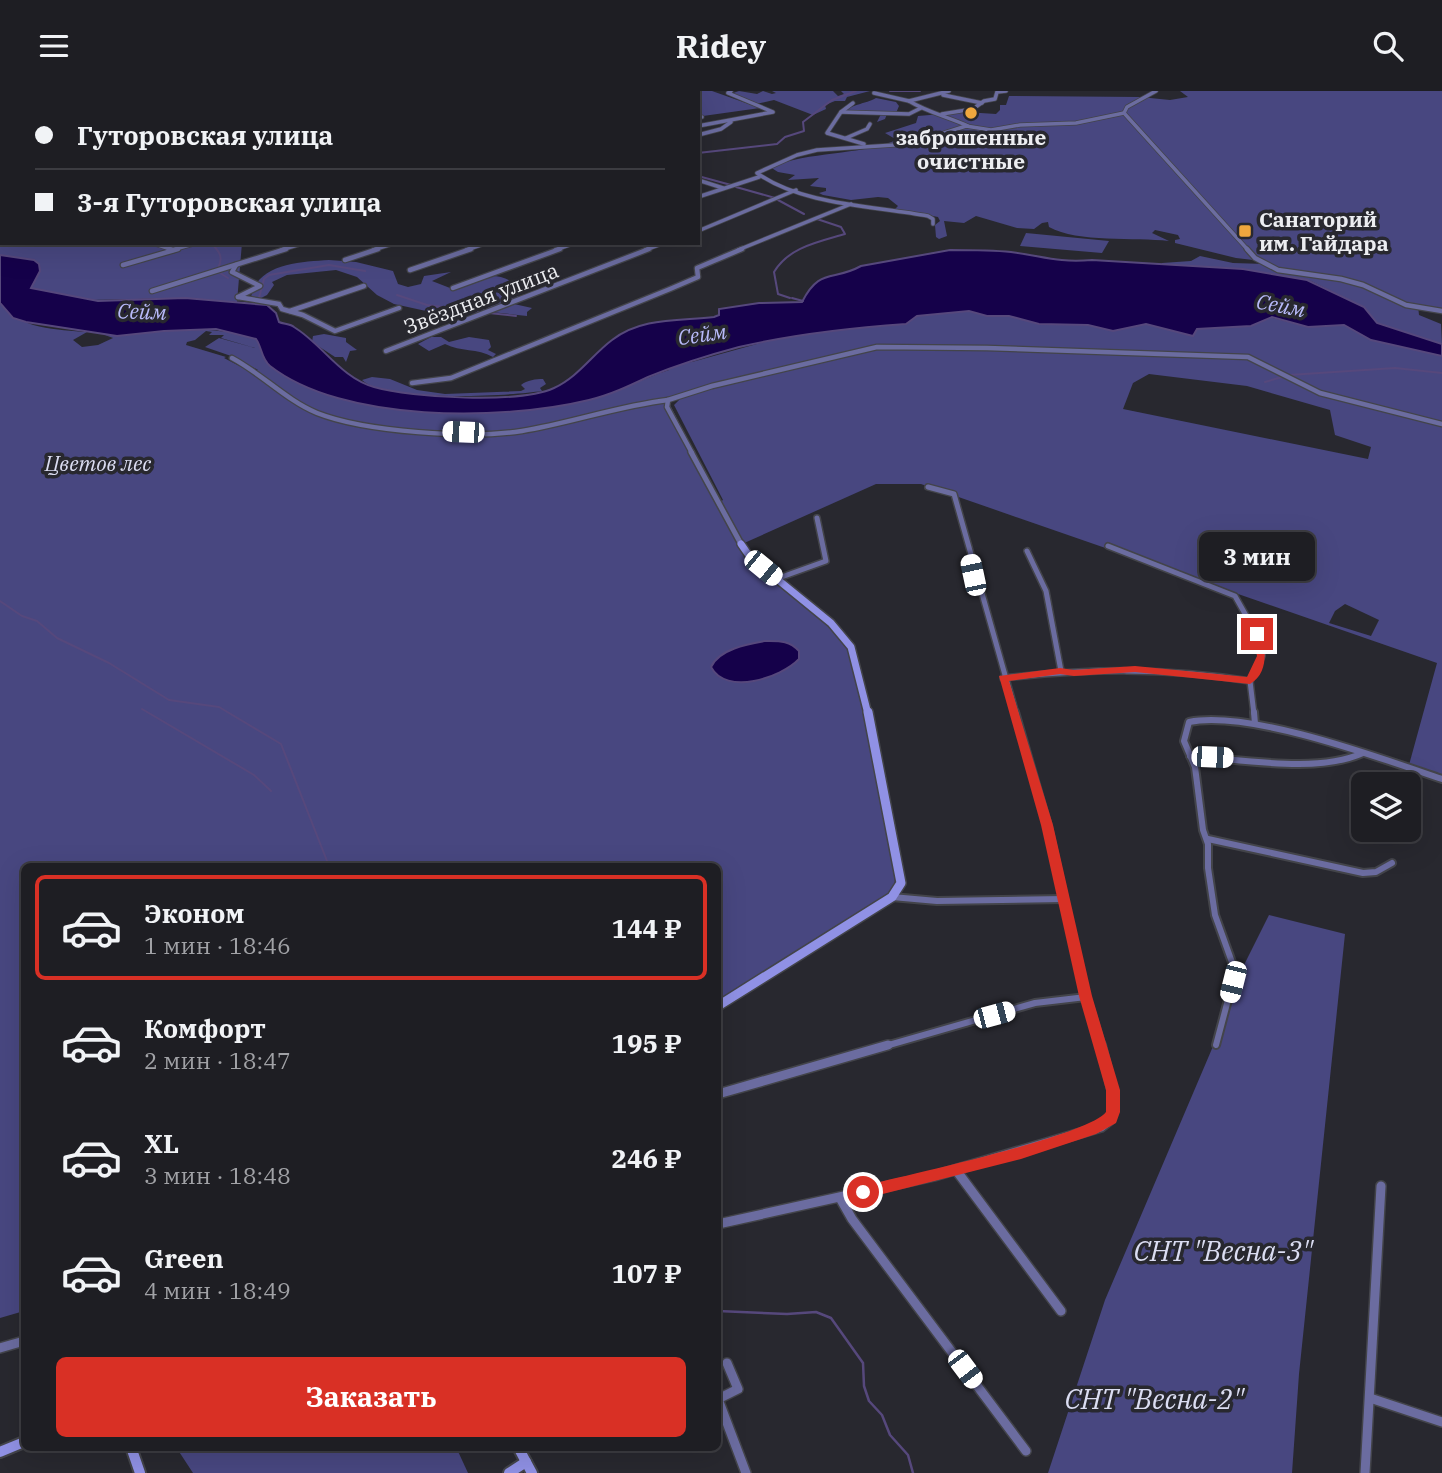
<!DOCTYPE html>
<html lang="ru">
<head>
<meta charset="utf-8">
<style>
	:root { --surface:#1e1e23; --page:#2b2b30; --text:#f1f3f6; --muted:#a1a2a6; --line:#3c3c41; --accent:#d93025 }
	body { margin:0; font-family:"IBM Plex Serif",serif; background:var(--page); color:var(--text); height:100vh; display:flex; flex-direction:column; font-size:26px; white-space:nowrap }
	* { box-sizing:border-box; margin:0 }
	p { font-size:23px; color:var(--muted) }
	.icon { flex:none; width:38px; height:38px; fill:none; stroke:currentColor; stroke-width:2; stroke-linecap:round; stroke-linejoin:round }
	.map { position:relative; flex:1; overflow:hidden }
	.details { position:absolute; left:21px; top:772px; width:700px; height:588px; display:flex; flex-direction:column; background:var(--surface); border-radius:10px; box-shadow:0 7px 28px #0002,0 0 0 2px var(--line) }
	.details>* { flex:none }
	.top-card { position:absolute; left:0px; top:0px; width:700px; height:154px; box-shadow:0 7px 28px #0002,0 0 0 2px var(--line); display:grid; align-content:center; height:154px; padding:0 35px; background:var(--surface) }
	.buttons { position:absolute; left:1351px; top:681px; display:grid; gap:14px }
	.buttons a { display:grid; place-items:center; width:70px; height:70px; border-radius:10px; background:var(--surface); box-shadow:0 7px 28px #0002,0 0 0 2px var(--line); font-size:35px }
	.end { position:absolute; width:32px; height:32px; margin:-16px; border:9px solid #d93025; background:#fff; box-shadow:0 0 0 4px #fff }
	.from { border-radius:50% }
	.bubble { position:absolute; height:49px; border-radius:10px; background:var(--surface); box-shadow:0 7px 28px #0002,0 0 0 2px var(--line); font-size:23px; font-weight:700; line-height:49px; text-align:center }
	.car { position:absolute; width:21px; height:42px; margin:-21px -10px; border-radius:9px; box-shadow:0 0 5px 2px #0007; background:linear-gradient(#fff 24%,#345 0 40%,#fff 0 76%,#345 0 86%,#fff 0) }
	.top-card b { display:flex; align-items:center; gap:24px; height:66px; font-size:26px }
	.top-card b+b { border-top:2px solid var(--line) }
	.top-card i { width:18px; height:18px; background:var(--text) }
	ul { padding:12px 0 0; list-style:none }
	li { display:flex; align-items:center; gap:21px; height:105px; margin:0 14px 10px; padding:0 21px; border:4px solid transparent; border-radius:10px }
	li div { flex:1 }
	li b { display:block; font-size:26px }
	li em { font-style:normal; font-weight:700 }
	li.active { border-color:var(--accent) }
	li>.icon { width:63px; height:63px; stroke-width:1.5 }
	.cta { display:flex; gap:14px; margin-top:auto; padding:14px 35px }
	.cta a { flex:1; height:80px; border-radius:10px; background:var(--accent); color:#fff; font-size:28px; font-weight:700; line-height:80px; text-align:center }
	header { display:flex; justify-content:space-between; align-items:center; height:91px; padding:0 35px; background:var(--surface); font-size:32px; font-weight:700 }
	.map>svg:first-child { display:block }
</style>
</head>
<body>
<header><svg class="icon" aria-label="menu" viewBox="0 0 24 24"><path d="M4 6h16M4 12h16M4 18h16"/></svg>Ridey<svg class="icon" aria-label="search" viewBox="0 0 24 24"><circle cx="10" cy="10" r="6"/><path d="M15 15l6 6"/></svg></header>
<div class="map">
<svg width="1442" height="1382" viewBox="0 0 1442 1382">
	<rect width="100%" height="100%" fill="#28282f"/>
	<g fill="#484780" fill-rule="evenodd">
		<polygon points="204,0 712,0 760,17 703,25 698,23 698,2 199,2"/>
		<polygon points="739,0 757,3 763,0 772,3 776,2 772,0 833,0 838,5 844,3 841,0 870,0 847,6 845,10 835,10 825,14 826,18 813,24 774,9 756,13 730,3"/>
		<path d="M1180,0H1442V219L1418,215L1419,224L1441,233L1442,253L1377,232L1364,216L1311,190L1243,178L1162,175V172L1191,170L1200,165L1233,172L1265,173L1262,170L1236,167L1175,152V149L1180,148L1178,144L1155,139L1152,142L1169,150C1135,146 1078,152 1049,136L1048,131L1042,132L1034,138L1017,137L976,125L964,132L944,130L947,145L939,148L936,146L935,134L940,130L938,126L895,118L898,115L888,107L878,106L851,109L823,104L819,102L826,100V97L810,95L819,87L788,89L795,84L778,81L770,76C811,60 856,65 897,49L885,42L916,32L918,25L965,21L996,23L1000,19V14H1006L1009,5L1140,6L1170,9L1188,6Z"/>
		<path d="M876,7L896,11L899,15L896,22L887,23L885,28L877,31L881,23L843,21C858,11 863,14 876,7Z"/>
		<polygon points="0,23 2,152 242,152 237,211 185,207 89,209 31,197 36,186 34,169 0,164"/>
		<polygon points="1026,142 1109,150 1102,162 1020,155"/>
		<path d="M329,169L356,171L393,180L398,193L408,196L421,193L424,185L451,181L432,190L450,197C476,188 495,176 519,196L518,207L514,213L532,217L527,221V225L491,221L449,225L394,213L377,204L357,186L336,179L287,184L272,191L274,194L267,204L259,208L251,206C258,172 300,171 329,169Z"/>
		<path d="M0,212C17,238 59,239 87,241L73,249L82,256L98,254L113,247L105,244C125,246 143,241 164,240C196,237 225,238 256,248C262,256 261,268 270,275C345,332 502,330 589,309C617,302 642,288 669,279L665,274L692,271L793,243L906,233L917,225L969,220L987,225H1009L1039,233L1088,234L1113,240L1146,233L1193,245L1197,238L1248,235L1269,226L1308,236L1344,234L1371,249L1442,265V685L1409,674L1437,572L921,393H876L742,453L750,466L849,549L864,614L895,790L891,803L718,910V775H24V1220L0,1227ZM206,240L212,241L209,244H224L221,247L255,257L219,247L205,256L234,266L258,279L251,281L224,267L226,266L186,254L187,251L195,249ZM1149,283L1247,295L1330,319L1335,344L1371,356L1368,368L1123,318L1133,292ZM710,297L680,308L674,314L723,409L720,411L670,314L672,309ZM1345,513L1379,529L1371,545L1329,532L1335,520Z"/>
		<polygon points="324,243 346,247 346,251 357,259 350,260 346,271 343,266 335,266 312,251 313,245"/>
		<path d="M431,246H441L449,251L469,246L489,249L491,256L488,259L496,263L493,266C477,257 461,261 445,253L429,260L418,253Z"/>
		<path d="M372,286L390,288L417,299L445,303L521,300L525,298L521,294C527,289 536,288 543,288L546,293L540,297L542,300C508,305 386,312 362,289Z"/>
		<polygon points="1269,824 1345,843 1299,1283 1292,1382 1048,1382 1105,1209 1214,953 1239,884"/>
		<polygon points="176,1356 456,1356 468,1382 193,1382"/>
	</g>
	<g fill="#15014a" stroke="#56487c" stroke-width="2">
		<path d="M950,159C970,159 991,159 1011,161C1043,165 1057,172 1092,169L1243,178L1307,189L1364,216L1377,232L1442,253V265L1371,249L1344,234L1308,236L1272,226L1251,235L1197,238L1193,245L1146,233L1113,240L1088,234L1039,233L1009,225H987L969,220L917,225L906,233C849,237 795,243 739,256C709,264 677,274 648,286C629,295 610,304 589,309C502,330 343,332 270,275C261,268 262,256 256,248L216,238L164,240L117,245L26,231L13,227L0,212V164L34,169L39,173L40,180L31,197L98,210L185,207L267,214L276,222L279,231C283,233 291,233 294,236C322,253 341,287 374,296C412,307 519,313 554,297C578,286 592,264 612,249C641,226 679,230 714,226L719,224V218L759,212L802,211C820,176 832,191 861,175Z"/>
		<path d="M765,550C779,550 789,549 799,560V568C781,587 726,605 711,576C719,558 748,553 765,550Z"/>
	</g>
	<g fill="none" stroke-linecap="round" stroke-linejoin="round">
		<g stroke="#56487c" stroke-width="2">
			<polyline points="890,0 920,0"/>
			<polyline points="698,62 777,53 785,46 804,40 803,31 832,9 856,0"/>
			<polyline points="698,85 731,94"/>
			<polyline points="736,96 775,107"/>
			<polyline points="778,109 804,123"/>
			<path d="M211,152C219,160 224,166 218,177"/>
			<polyline points="220,182 228,187"/>
			<polyline points="397,204 427,214 480,221"/>
			<polyline points="259,207 264,188 269,184 329,174 365,180"/>
			<path d="M790,207L778,203L774,181C789,156 818,151 845,143L841,136L817,128"/>
			<polyline points="792,207 803,210"/>
			<polyline points="489,222 516,225"/>
			<polyline points="1289,284 1395,277 1442,282"/>
			<polyline points="1265,291 1282,286"/>
			<polyline points="0,510 22,525 37,530 57,547 109,572 169,609 219,616 281,653 329,775"/>
			<polyline points="142,618 254,684 271,700"/>
		</g>
		<polyline stroke="#56487c" stroke-width="2.5" points="718,1220 787,1223 816,1221 831,1227 863,1272 864,1295 869,1310 882,1324 890,1344 908,1364 913,1382"/>
		<g stroke="#43444a" stroke-width="5">
			<g id="street-far4">
				<polyline points="93,0 96,2"/>
				<polyline points="132,0 137,2"/>
				<polyline points="1156,0 1127,16 1124,22 1248,159"/>
				<polyline points="147,2 156,0"/>
				<polyline points="874,2 909,10 949,0"/>
				<polyline points="943,4 982,12"/>
				<path d="M909,10C927,21 948,26 968,35"/>
				<polyline points="853,12 841,21 827,42 864,53"/>
				<polyline points="841,21 909,23 921,17"/>
				<polyline points="942,23 973,18 984,10 995,8 997,1 1006,0"/>
				<polyline points="698,26 702,26"/>
				<polyline points="698,35 773,21 728,2 731,0"/>
				<polyline points="698,44 721,38 731,31"/>
				<polyline points="846,47 867,38 870,33"/>
				<polyline points="698,89 723,97"/>
				<polyline points="698,106 759,86"/>
				<path d="M933,133V128L928,125C875,115 801,114 757,82L797,64L817,59L910,53L966,35L991,39L1020,34L1076,32L1124,22"/>
				<polyline points="698,140 796,99"/>
				<polyline points="141,152 152,152 173,159"/>
				<polyline points="172,159 197,152"/>
				<polyline points="281,159 304,152"/>
				<polyline points="373,159 395,152"/>
				<polyline points="466,159 487,152"/>
				<polyline points="555,159 575,152"/>
				<polyline points="645,159 664,152"/>
				<polyline points="738,159 851,113"/>
			</g>
		</g>
		<g stroke="#43444a" stroke-width="7">
			<g id="street-far3">
				<polyline points="169,158 173,159"/>
				<polyline points="1247,158 1255,167 1278,179 1341,188 1363,194 1406,214 1442,220"/>
				<polyline points="345,169 378,158"/>
				<polyline points="123,174 178,158"/>
				<polyline points="236,174 232,181 260,195 238,206"/>
				<polyline points="410,179 471,158"/>
				<polyline points="453,197 560,158"/>
				<polyline points="152,200 286,158"/>
				<polyline points="238,206 279,213 282,218 303,224 335,240 399,217"/>
				<polyline points="290,220 364,195"/>
				<polyline points="386,260 649,158"/>
				<path d="M232,267C262,283 286,309 317,322C365,341 471,348 522,340C571,332 618,315 668,309"/>
				<polyline points="412,292 451,287 670,198 698,186 697,177 742,158"/>
				<polyline points="692,362 667,316 668,309 712,295 877,256 987,257 1248,266 1320,302 1442,333"/>
			</g>
		</g>
		<g stroke="#43444a" stroke-width="8">
			<g id="street-far2">
				<polyline points="691,361 741,453"/>
				<polyline points="928,396 954,403 1016,623"/>
				<polyline points="1108,455 1235,505 1262,553 1262,565 1250,590"/>
				<polyline points="1027,460 1046,500 1061,580"/>
				<polyline points="776,488 826,470 817,427"/>
				<path d="M1003,587C1086,578 1167,576 1250,590L1254,623"/>
			</g>
		</g>
		<g stroke="#43444a" stroke-width="10">
			<g id="street-far1">
				<polyline points="1015,621 1048,735 1084,898 1102,956"/>
				<polyline points="1254,621 1255,633"/>
				<path d="M1190,665C1241,668 1316,683 1363,662"/>
				<polyline points="1208,748 1363,782 1376,781 1392,772"/>
				<polyline points="892,806 937,810 1064,808"/>
				<path d="M1216,954L1233,890V874L1215,824L1208,777V753L1203,739L1195,676L1184,650L1189,631C1251,619 1380,667 1442,688"/>
				<polyline points="882,956 1035,912 1086,906"/>
			</g>
		</g>
		<g stroke="#43444a" stroke-width="12">
			<g id="street">
				<polyline points="718,1003 888,954"/>
				<polyline points="956,1079 1061,1220"/>
				<polyline points="840,1107 852,1128 1026,1360"/>
				<polyline points="718,1133 934,1085 1101,1036 1111,1028 1114,1007 1101,954"/>
				<polyline points="0,1257 24,1250"/>
				<polyline points="727,1272 738,1298 718,1308 746,1382"/>
				<polyline points="1370,1307 1442,1331"/>
				<polyline points="1365,1382 1381,1095"/>
			</g>
		</g>
		<g stroke="#43444a" stroke-width="10">
			<polyline id="secondary-far2" points="741,453 750,466 831,532 851,556 868,623"/>
		</g>
		<g stroke="#43444a" stroke-width="12">
			<polyline id="secondary-far1" points="718,915 892,806 901,792 868,621"/>
		</g>
		<g stroke="#43444a" stroke-width="14">
			<g id="secondary">
				<polyline points="131,1356 140,1382"/>
				<polyline points="518,1356 532,1382"/>
				<polyline points="0,1361 24,1351"/>
				<polyline points="509,1382 526,1371"/>
			</g>
		</g>
		<use href="#street-far4" stroke="#6b6ca0" stroke-width="3.5"/>
		<use href="#street-far3" stroke="#6b6ca0" stroke-width="4.5"/>
		<use href="#street-far2" stroke="#6b6ca0" stroke-width="5"/>
		<use href="#street-far1" stroke="#6b6ca0" stroke-width="6"/>
		<use href="#street" stroke="#6b6ca0" stroke-width="9"/>
		<use href="#secondary-far2" stroke="#9091e5" stroke-width="7"/>
		<use href="#secondary-far1" stroke="#9091e5" stroke-width="9"/>
		<use href="#secondary" stroke="#9091e5" stroke-width="10"/>
	</g>
	<path fill="#d93025" d="M1257,540L1262,543C1266,560 1268,583 1250,593L1135,581L1074,585L1060,583L1009,590L1053,734L1092,905L1120,999V1021L1116,1032L1096,1043L1021,1068L863,1108L858,1106L856,1101L863,1095C903,1085 1088,1045 1106,1021V999L1079,905L1041,734L999,585L1060,577L1074,579L1135,575L1247,586L1257,565L1252,543Z"/>
	<g fill="#efa73e" stroke="#28282f" stroke-width="2.5">
		<circle cx="971" cy="22" r="7"/>
		<rect x="1238" y="133" width="14" height="14" rx="3.5"/>
	</g>
	<g text-anchor="middle" dominant-baseline="central" stroke-width="7" stroke-linejoin="round" paint-order="stroke">
		<g font-size="21" font-weight="bold" fill="#ecedf1" stroke="#28282f">
			<text x="971" y="46">заброшенные<tspan x="971" dy="24">очистные</tspan></text>
			<text x="1259" y="128" text-anchor="start">Санаторий<tspan x="1259" dy="24">им. Гайдара</tspan></text>
		</g>
		<g font-size="21" fill="#ecedf1" stroke="#28282f">
			<text transform="translate(481 207) rotate(-21)">Звёздная улица</text>
		</g>
		<g font-size="21" font-style="italic" fill="#b8bafa" stroke="#28282f">
			<text transform="translate(1281 214) rotate(11)">Сейм</text>
			<text transform="translate(142 220) rotate(2)">Сейм</text>
			<text transform="translate(702 243) rotate(-8)">Сейм</text>
		</g>
		<g font-size="21" font-style="italic" fill="#dbddf2" stroke="#28282f">
			<text x="98" y="372">Цветов лес</text>
		</g>
		<g font-size="28" font-style="italic" fill="#dbddf2" stroke="#28282f">
			<text x="1223" y="1159">СНТ "Весна-3"</text>
			<text x="1154" y="1307">СНТ "Весна-2"</text>
		</g>
	</g>
</svg>
<div class="buttons">
<a><svg class="icon" aria-label="layers" viewBox="0 0 24 24"><path d="M12 4l9 5-9 5-9-5zM3 14l9 5 9-5"/></svg></a>
</div>
<i class="end from" style="left:863px;top:1101px"></i>
<i class="end" style="left:1257px;top:543px"></i>
<div class="bubble" style="left:1199px;top:441px;width:116px">3 мин</div>
<i class="car" style="left:463px;top:341px;rotate:272deg"></i>
<i class="car" style="left:763px;top:477px;rotate:129deg"></i>
<i class="car" style="left:973px;top:484px;rotate:348deg"></i>
<i class="car" style="left:1212px;top:666px;rotate:92deg"></i>
<i class="car" style="left:1233px;top:891px;rotate:194deg"></i>
<i class="car" style="left:994px;top:924px;rotate:75deg"></i>
<i class="car" style="left:965px;top:1278px;rotate:143deg"></i>
<div class="top-card">
<b><i class="from"></i>Гуторовская улица</b>
<b><i></i>3-я Гуторовская улица</b>
</div>
<section class="details">
<ul>
<li class="active"><svg class="icon" aria-label="car" viewBox="0 0 24 24"><path d="M5 17H2v-5l4-1 3-4h7l3 4 3 1v5h-3M9 17h6M6 11h13"/><circle cx="7" cy="17" r="2"/><circle cx="17" cy="17" r="2"/></svg><div><b>Эконом</b><p>1 мин · 18:46</p></div><em>144 ₽</em></li>
<li><svg class="icon" aria-label="car" viewBox="0 0 24 24"><path d="M5 17H2v-5l4-1 3-4h7l3 4 3 1v5h-3M9 17h6M6 11h13"/><circle cx="7" cy="17" r="2"/><circle cx="17" cy="17" r="2"/></svg><div><b>Комфорт</b><p>2 мин · 18:47</p></div><em>195 ₽</em></li>
<li><svg class="icon" aria-label="car" viewBox="0 0 24 24"><path d="M5 17H2v-5l4-1 3-4h7l3 4 3 1v5h-3M9 17h6M6 11h13"/><circle cx="7" cy="17" r="2"/><circle cx="17" cy="17" r="2"/></svg><div><b>XL</b><p>3 мин · 18:48</p></div><em>246 ₽</em></li>
<li><svg class="icon" aria-label="car" viewBox="0 0 24 24"><path d="M5 17H2v-5l4-1 3-4h7l3 4 3 1v5h-3M9 17h6M6 11h13"/><circle cx="7" cy="17" r="2"/><circle cx="17" cy="17" r="2"/></svg><div><b>Green</b><p>4 мин · 18:49</p></div><em>107 ₽</em></li>
</ul>
<div class="cta"><a>Заказать</a></div>
</section>
</div>
</body>
</html>
